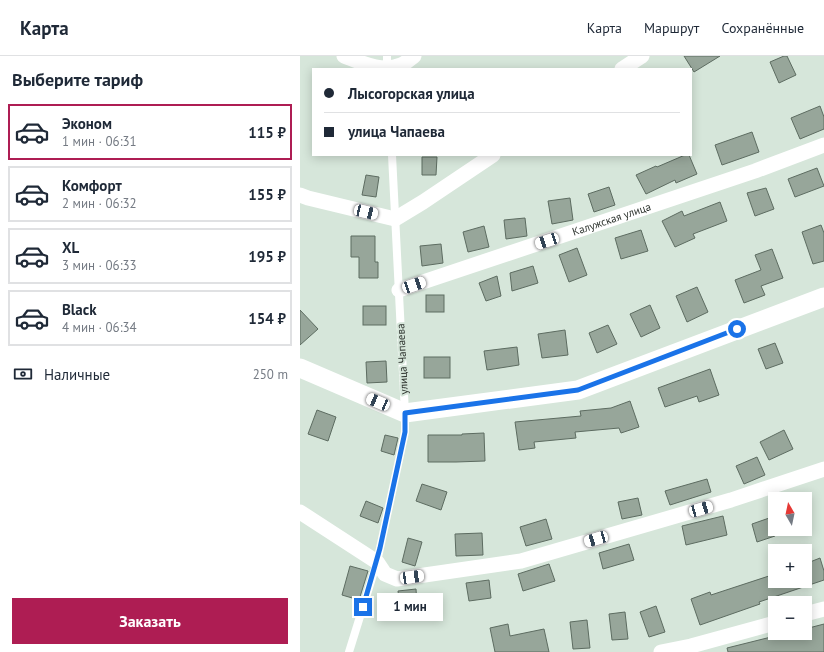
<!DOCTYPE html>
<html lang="ru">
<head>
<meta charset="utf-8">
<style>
	:root { --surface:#fff; --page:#f6f6f7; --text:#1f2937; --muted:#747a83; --line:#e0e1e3; --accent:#ae1d53 }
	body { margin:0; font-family:"PT Sans",sans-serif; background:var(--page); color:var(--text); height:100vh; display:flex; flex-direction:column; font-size:15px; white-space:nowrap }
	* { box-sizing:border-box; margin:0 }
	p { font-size:13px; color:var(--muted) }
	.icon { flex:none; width:22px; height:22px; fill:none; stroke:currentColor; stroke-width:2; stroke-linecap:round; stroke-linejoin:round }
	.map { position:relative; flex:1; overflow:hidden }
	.sheet { display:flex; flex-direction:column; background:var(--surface); width:300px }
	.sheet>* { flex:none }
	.hud { position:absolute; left:12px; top:12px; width:380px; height:88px; border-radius:0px; box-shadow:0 2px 10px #0003; display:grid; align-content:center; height:88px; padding:0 12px; background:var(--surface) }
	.needle { width:26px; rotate:351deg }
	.buttons { position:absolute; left:468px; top:436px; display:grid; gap:8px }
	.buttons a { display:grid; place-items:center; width:44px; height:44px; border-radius:0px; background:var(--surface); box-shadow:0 2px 10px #0003; font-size:20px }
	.end { position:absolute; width:18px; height:18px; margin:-9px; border:5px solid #1a73e8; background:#fff; box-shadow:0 0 0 2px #fff }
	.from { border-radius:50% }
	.bubble { position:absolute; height:28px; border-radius:0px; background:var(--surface); box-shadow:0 2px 10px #0003; font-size:13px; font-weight:800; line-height:28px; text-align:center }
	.car { position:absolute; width:12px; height:24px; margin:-12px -6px; border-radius:5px; box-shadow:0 0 3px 1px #0007; background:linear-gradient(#fff 24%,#345 0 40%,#fff 0 76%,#345 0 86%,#fff 0) }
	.hud b { display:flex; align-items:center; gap:14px; height:38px; font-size:15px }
	.hud b+b { border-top:1px solid var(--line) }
	.hud i { width:10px; height:10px; background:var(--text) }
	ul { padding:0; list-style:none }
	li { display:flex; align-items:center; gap:12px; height:56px; margin:0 8px 6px; padding:0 4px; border:2px solid var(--line); border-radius:0px }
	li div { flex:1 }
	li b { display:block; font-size:15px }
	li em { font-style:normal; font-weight:800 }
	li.current { border-color:var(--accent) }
	li>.icon { width:36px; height:36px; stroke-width:1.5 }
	h2 { padding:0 12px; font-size:18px; line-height:48px }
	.pay { display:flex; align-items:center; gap:10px; height:44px; padding:0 12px; font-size:15px }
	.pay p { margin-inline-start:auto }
	.button { display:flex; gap:8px; margin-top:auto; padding:8px 12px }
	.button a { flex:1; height:46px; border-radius:0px; background:var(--accent); color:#fff; font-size:16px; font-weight:800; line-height:46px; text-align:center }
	header { display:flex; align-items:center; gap:24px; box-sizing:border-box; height:56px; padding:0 20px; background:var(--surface); border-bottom:1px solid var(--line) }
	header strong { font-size:19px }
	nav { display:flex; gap:22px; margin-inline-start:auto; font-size:14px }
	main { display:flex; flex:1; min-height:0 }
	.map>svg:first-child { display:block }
</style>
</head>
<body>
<header>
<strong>Карта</strong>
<nav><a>Карта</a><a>Маршрут</a><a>Сохранённые</a></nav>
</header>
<main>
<section class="sheet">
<h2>Выберите тариф</h2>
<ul>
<li class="current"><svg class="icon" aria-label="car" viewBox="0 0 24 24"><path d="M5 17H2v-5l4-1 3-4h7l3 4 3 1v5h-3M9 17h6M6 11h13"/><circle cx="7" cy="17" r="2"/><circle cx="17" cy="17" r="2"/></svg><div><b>Эконом</b><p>1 мин · 06:31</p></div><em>115 ₽</em></li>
<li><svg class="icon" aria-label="car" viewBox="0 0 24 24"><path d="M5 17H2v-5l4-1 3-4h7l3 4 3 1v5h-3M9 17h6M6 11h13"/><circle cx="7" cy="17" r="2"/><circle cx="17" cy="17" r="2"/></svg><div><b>Комфорт</b><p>2 мин · 06:32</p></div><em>155 ₽</em></li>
<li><svg class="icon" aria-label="car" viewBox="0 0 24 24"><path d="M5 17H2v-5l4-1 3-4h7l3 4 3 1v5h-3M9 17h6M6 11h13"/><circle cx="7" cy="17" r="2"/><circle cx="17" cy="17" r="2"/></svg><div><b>XL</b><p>3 мин · 06:33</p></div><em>195 ₽</em></li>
<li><svg class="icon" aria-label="car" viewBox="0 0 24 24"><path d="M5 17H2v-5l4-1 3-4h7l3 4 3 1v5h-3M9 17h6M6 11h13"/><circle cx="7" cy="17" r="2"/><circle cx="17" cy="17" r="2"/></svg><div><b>Black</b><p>4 мин · 06:34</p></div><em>154 ₽</em></li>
</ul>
<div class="pay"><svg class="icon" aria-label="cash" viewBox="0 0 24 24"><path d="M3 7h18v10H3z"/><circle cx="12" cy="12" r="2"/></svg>Наличные<p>250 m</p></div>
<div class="button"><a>Заказать</a></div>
</section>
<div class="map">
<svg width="524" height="596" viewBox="0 0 524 596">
	<rect width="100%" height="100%" fill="#d6e6da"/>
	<g fill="#97a69a" stroke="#5d6c61">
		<polygon points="384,0 420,0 394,16"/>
		<polygon points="484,0 487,0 496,19 479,27 470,6"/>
		<polygon points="520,50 524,61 524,73 500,83 491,62"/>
		<polygon points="452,76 459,96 422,109 415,89"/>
		<polygon points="385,99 389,99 397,118 376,127 375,124 346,138 336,119 356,110 357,111"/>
		<polygon points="122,101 137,101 136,119 122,119"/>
		<polygon points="517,112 524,130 495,141 488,123"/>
		<polygon points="66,119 79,121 76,141 62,139"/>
		<polygon points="309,131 315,149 294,156 288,138"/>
		<polygon points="466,132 474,153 455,160 447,137"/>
		<polygon points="270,142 273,164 252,168 248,145"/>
		<polygon points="420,146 427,165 393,178 395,182 375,191 362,165 382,155 384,160"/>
		<polygon points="225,162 227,180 206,183 204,164"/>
		<polygon points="521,169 524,177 524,205 513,208 502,176"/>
		<polygon points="184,170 189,191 168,196 163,176"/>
		<polygon points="341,174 348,195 321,203 315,182"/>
		<polygon points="51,180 75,180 75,206 78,206 78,222 59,222 59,201 51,201"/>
		<polygon points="141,188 143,207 122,210 120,190"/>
		<polygon points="277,192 287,219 269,226 259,199"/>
		<polygon points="472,193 483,222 461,230 465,239 444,247 435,224 461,214 455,199"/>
		<polygon points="233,210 238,227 212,235 210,217"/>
		<polygon points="197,220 201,240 186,245 179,227"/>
		<polygon points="397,231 408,256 387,266 376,240"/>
		<rect x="126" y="239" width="18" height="17"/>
		<polygon points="350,249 360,272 341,281 330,258"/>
		<rect x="63" y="250" width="23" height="19"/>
		<polygon points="0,254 18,273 0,289"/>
		<polygon points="308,269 317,288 297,297 289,277"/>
		<polygon points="265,274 268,299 242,302 238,278"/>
		<polygon points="475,287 483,307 466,313 458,293"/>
		<polygon points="217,291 219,309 187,314 184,295"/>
		<rect x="124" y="301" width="26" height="21"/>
		<polygon points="86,305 87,326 67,327 66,306"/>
		<polygon points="410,313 419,339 399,346 397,340 365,351 358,332"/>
		<polygon points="330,345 339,371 321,377 319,372 275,376 276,382 234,386 235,392 219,394 215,366 281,360 280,355 311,352"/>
		<polygon points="17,354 36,361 28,385 8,378"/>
		<polygon points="484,374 493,393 469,404 460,386"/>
		<polygon points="184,377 185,405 156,406 128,406 128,379 162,379 162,378"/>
		<polygon points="85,379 98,382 94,399 81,395"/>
		<polygon points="457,401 465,419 444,428 436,410"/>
		<polygon points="407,423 411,436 370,449 365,435"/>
		<polygon points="122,428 147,436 141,454 116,445"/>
		<polygon points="338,442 342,459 322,463 318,446"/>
		<polygon points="66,445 83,452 78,467 60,460"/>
		<polygon points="423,460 427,479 386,489 382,470"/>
		<polygon points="475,460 475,480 457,486 452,468"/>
		<polygon points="246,463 252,483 226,490 220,471"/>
		<polygon points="182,477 183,499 156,500 155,478"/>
		<polygon points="108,482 122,486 115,510 102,506"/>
		<polygon points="329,488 334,504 303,513 299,497"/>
		<polygon points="520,502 524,515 524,524 459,546 460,548 400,569 391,543 410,536 411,539 475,518 475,525 505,525 505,508"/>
		<polygon points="249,508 255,525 223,535 218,518"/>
		<polygon points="50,510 68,515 59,544 42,539"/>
		<polygon points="189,524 191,542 169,545 166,527"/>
		<polygon points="116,533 117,549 100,551 98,535"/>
		<polygon points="356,550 365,576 349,581 340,556"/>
		<polygon points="325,556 328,583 312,584 309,558"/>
		<polygon points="287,564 290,592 273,593 270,566"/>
		<polygon points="208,568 210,580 244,573 249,596 195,596 190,572"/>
		<polygon points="524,568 524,596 428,596 427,592 487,577 505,577 505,573"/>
	</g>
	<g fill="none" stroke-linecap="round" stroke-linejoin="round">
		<g stroke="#fff" stroke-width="8">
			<polyline points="87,0 87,13"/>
			<polyline points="49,596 77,506 105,376 105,357 92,99"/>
		</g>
		<g stroke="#fff" stroke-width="15">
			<path d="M44,0C62,7 82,17 101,9C106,7 110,3 114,0"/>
			<polyline points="322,13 342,0"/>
			<polyline points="0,139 8,142 95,163 123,146 193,99"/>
			<path id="s1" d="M99,234L455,115L524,89"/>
			<polyline points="0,456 77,506 85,518 97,523 221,505 431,444 524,413"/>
			<polyline points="505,558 524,553"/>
			<polyline points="361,596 391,590 475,567"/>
		</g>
		<polyline stroke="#fff" stroke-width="19" points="0,312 105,357 278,334 524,241"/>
	</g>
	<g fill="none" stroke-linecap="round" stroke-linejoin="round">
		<polyline stroke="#1a73e8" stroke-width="5" points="63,551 76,506 80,492 105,376 105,357 278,334 437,273"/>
	</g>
	<g text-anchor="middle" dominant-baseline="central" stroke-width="4" stroke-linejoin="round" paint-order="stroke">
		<g font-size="11" fill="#2d332e" stroke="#d6e6da">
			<text stroke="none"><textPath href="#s1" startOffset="224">Калужская улица</textPath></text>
			<text transform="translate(102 303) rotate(-93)">улица Чапаева</text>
		</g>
	</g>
</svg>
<div class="buttons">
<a><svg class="needle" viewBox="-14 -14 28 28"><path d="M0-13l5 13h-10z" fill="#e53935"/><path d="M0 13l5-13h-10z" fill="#747a83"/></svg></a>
<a>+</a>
<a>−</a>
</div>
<i class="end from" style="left:437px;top:273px"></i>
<i class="end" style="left:63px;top:551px"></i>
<div class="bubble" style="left:77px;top:537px;width:66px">1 мин</div>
<i class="car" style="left:66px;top:156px;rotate:103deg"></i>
<i class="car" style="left:247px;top:185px;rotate:252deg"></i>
<i class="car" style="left:114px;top:229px;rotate:71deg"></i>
<i class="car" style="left:78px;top:346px;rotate:293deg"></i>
<i class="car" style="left:401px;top:453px;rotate:74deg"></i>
<i class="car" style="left:296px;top:483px;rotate:254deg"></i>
<i class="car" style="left:112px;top:521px;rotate:82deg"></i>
<div class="hud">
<b><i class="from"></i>Лысогорская улица</b>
<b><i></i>улица Чапаева</b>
</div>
</div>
</main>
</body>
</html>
